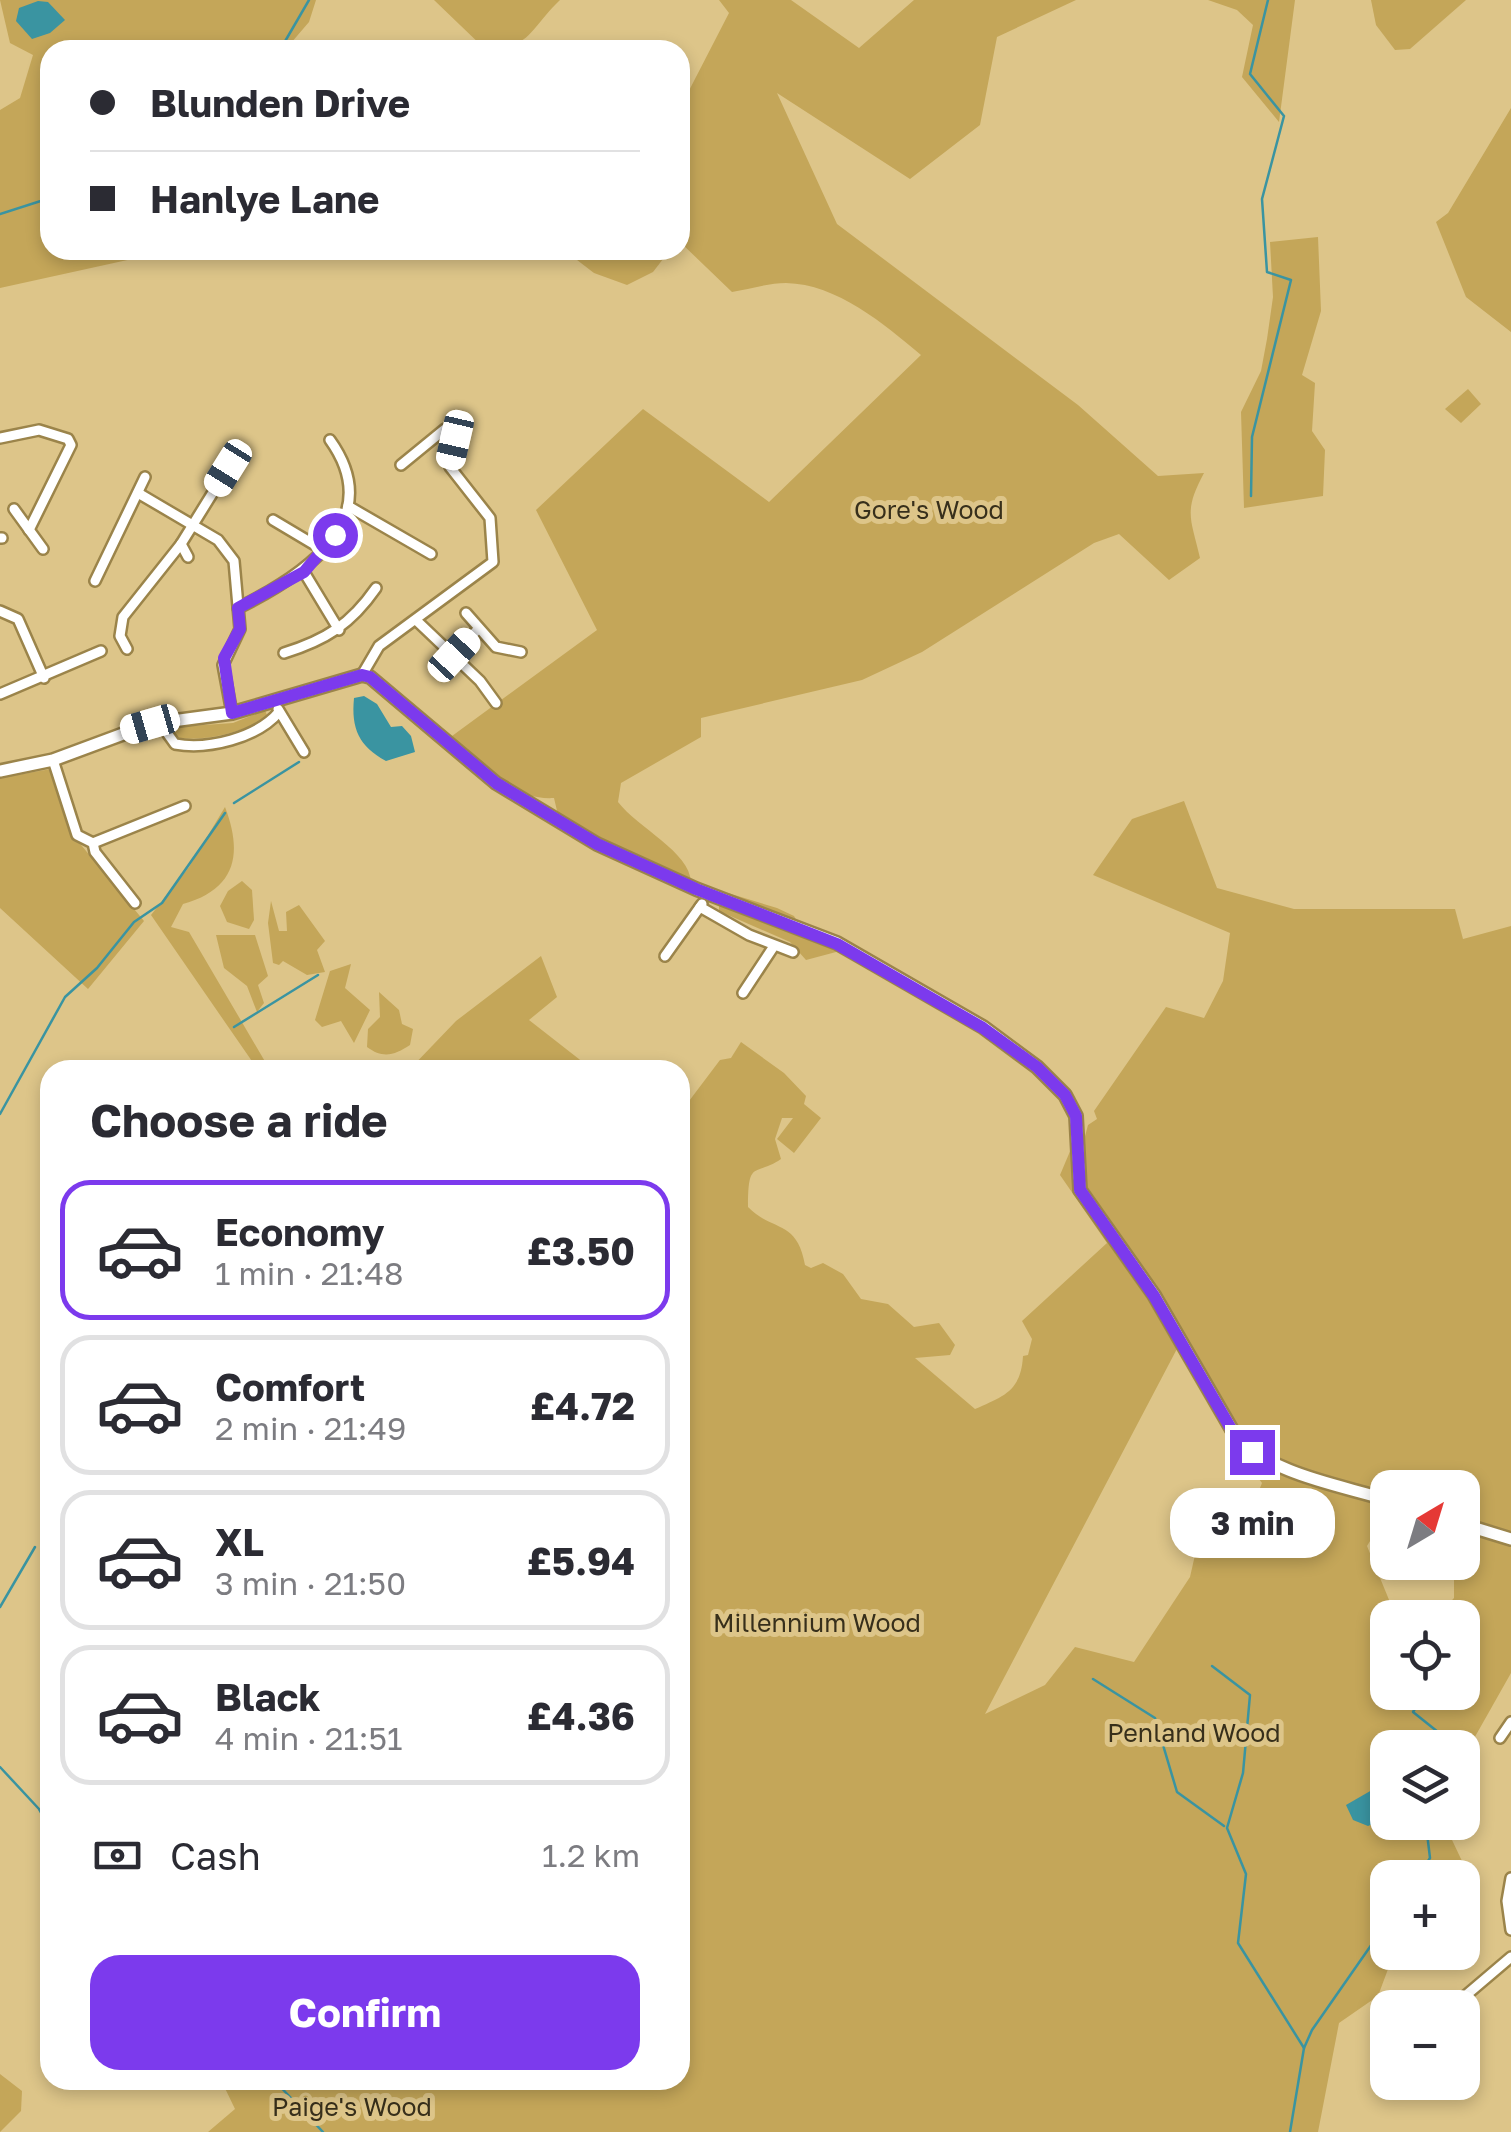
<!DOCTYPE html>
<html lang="en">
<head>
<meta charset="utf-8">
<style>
	:root { --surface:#fff; --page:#f7f7f7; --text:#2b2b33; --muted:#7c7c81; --line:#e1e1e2; --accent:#7c3aed }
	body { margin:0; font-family:"Golos Text",sans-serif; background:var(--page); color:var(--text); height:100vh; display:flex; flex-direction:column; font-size:38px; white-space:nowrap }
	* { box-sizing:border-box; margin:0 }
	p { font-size:32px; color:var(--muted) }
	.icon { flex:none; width:55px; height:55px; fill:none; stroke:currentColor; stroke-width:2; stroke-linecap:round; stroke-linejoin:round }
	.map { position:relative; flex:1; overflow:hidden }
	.panel { position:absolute; left:40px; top:1060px; width:650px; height:1030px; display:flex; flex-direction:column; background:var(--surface); border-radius:30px; box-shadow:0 5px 15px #0003 }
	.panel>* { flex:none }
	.guide { position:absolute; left:40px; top:40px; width:650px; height:220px; border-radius:30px; box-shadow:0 5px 15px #0003; display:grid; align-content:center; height:220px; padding:0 50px; background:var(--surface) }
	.needle { width:65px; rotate:38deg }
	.fabs { position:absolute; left:1370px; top:1470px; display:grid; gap:20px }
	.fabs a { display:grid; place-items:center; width:110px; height:110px; border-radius:20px; background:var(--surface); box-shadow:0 5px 15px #0003; font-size:50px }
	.end { position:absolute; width:45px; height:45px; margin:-22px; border:12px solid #7c3aed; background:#fff; box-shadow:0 0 0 5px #fff }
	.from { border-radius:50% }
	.bubble { position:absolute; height:70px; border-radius:30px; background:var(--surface); box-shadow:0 5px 15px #0003; font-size:32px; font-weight:700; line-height:70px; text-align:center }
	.car { position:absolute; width:30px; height:60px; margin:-30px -15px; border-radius:12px; box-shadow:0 0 8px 2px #0007; background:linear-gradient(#fff 24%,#345 0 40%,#fff 0 76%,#345 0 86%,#fff 0) }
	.guide b { display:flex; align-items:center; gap:35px; height:95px; font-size:38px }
	.guide b+b { border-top:2px solid var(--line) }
	.guide i { width:25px; height:25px; background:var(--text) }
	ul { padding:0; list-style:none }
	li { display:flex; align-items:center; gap:30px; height:140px; margin:0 20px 15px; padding:0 30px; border:5px solid var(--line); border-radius:30px }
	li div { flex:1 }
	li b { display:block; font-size:38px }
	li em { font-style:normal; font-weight:700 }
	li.active { border-color:var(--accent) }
	li>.icon { width:90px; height:90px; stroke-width:1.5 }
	h2 { padding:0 50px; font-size:45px; line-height:120px }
	.pay { display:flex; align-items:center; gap:25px; height:110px; padding:0 50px; font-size:38px }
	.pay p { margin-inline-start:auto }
	.action { display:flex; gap:20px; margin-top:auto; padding:20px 50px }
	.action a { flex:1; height:115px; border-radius:30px; background:var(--accent); color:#fff; font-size:40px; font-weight:700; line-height:115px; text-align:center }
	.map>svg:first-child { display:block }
</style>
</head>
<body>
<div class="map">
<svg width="1511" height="2132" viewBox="0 0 1511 2132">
	<rect width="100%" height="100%" fill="#ddc589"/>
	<g fill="#c4a659" fill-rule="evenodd">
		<polygon points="0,0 316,0 309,22 285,50 50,50 50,250 173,250 0,288 0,110 20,98 33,55 10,43"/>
		<path d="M434,0H560C532,26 530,50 486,50Z"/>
		<path d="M719,0H791L859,48L914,0H1076L997,37L980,125L910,179L777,93L837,224L1078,405L1158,476L1204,473C1183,512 1191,518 1200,558L1169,580L1119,534L1094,543L922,652L862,680L701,718V737L621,783L618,802C638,828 690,852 691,882L627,855L558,815L554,798C513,801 479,763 452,736L597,630L536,510L643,409L769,502L921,355C884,324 837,284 786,283C769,283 749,289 732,292L680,242V108L729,13Z"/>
		<polygon points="1208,0 1295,0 1279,122 1242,77 1253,25 1237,10"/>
		<polygon points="1371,0 1466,0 1410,49 1395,50 1376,25"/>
		<polygon points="1511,108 1511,332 1466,297 1436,222 1448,213"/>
		<polygon points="1318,237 1321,311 1302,375 1315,383 1312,431 1325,450 1323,496 1244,508 1241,412 1261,371 1267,339 1273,297 1270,242"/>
		<polygon points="564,250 670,250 653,272 627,285 594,273"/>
		<polygon points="1468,389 1481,404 1461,423 1445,409"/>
		<path d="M265,710L268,718C237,733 212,741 177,738L173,732L175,727L233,723Z"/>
		<polygon points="51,769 72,834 144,921 88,989 0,908 0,778"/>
		<path d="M1184,801L1217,888L1294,909H1455L1463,939L1511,926V1673L1463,1758L1462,1748H1388V1822L1444,1823L1470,1878L1463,1893L1462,1878H1388V1952L1394,1953L1378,1996L1339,2023L1318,2132H208L235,2109L221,2080H680V1113L720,1060L731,1058L741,1042L784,1073L806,1096L804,1104L821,1118L794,1153L777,1139L793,1118H782L775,1139L781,1159C755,1177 748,1158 748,1207C772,1232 797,1219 805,1265L811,1268L823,1263L843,1274L861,1299L888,1304L914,1327L939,1323L955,1345L950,1355L915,1358L975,1409C1004,1396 1021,1391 1023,1356L1028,1355L1032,1339L1022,1321L1107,1243L1060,1175L1071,1149L1084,1140L1088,1125L1097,1119L1094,1111L1166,1007L1204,1018L1223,981L1230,933L1093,875L1132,819ZM1179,1345L1227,1437L1262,1483L1258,1493L1212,1530L1195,1555L1190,1577L1134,1662L1075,1647L1045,1685L985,1714ZM1388,1488H1462V1562L1448,1563L1454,1572V1598L1436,1617L1462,1618V1692H1388V1618L1396,1617L1367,1546L1384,1518Z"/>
		<path d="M225,807C243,854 236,889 183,904L171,927L189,932L270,1070H258L151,915L189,867Z"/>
		<polygon points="242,881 252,890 254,920 249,929 227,922 220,906 228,891"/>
		<polygon points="728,893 777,908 794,916 804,933 836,947 836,952 806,960 790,942 719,911 719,902"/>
		<polygon points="271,901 279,931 287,931 286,912 299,905 325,941 317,950 325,972 307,975 283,961 279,965 273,963 268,923"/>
		<polygon points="216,935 255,935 268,976 258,985 264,1003 257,1012 247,986 224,968"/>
		<polygon points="541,956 557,997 529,1020 593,1070 409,1070 456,1021"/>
		<polygon points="351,964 345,988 370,1010 354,1043 341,1021 322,1027 315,1020 330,971"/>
		<path d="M379,992L399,1010L402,1024L413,1029L410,1045C395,1055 383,1059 367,1047L368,1029L380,1017Z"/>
		<polygon points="0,2074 22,2091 21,2111 0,2132"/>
	</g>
	<g fill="#3a94a1">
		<polygon points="38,1 48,2 65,20 50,33 32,39 16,21 19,8"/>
		<path d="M364,696L377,704L391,727L402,726L411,736L415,752L386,761C359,746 351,729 354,698Z"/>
		<polygon points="1372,1790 1387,1793 1387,1818 1368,1826 1353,1820 1346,1805"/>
	</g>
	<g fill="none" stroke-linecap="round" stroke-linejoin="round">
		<g stroke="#3a94a1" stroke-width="2.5">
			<polyline points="280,50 309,0"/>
			<polyline points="0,214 50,198"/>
			<polyline points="1251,496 1252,437 1291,280 1267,272 1262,199 1284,116 1250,74 1268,0"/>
			<polyline points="234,803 299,762"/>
			<polyline points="234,1027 318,975"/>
			<polyline points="0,1114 65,997 97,968 134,922 162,903 225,813"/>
			<polyline points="0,1607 35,1547"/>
			<polyline points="1212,1666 1250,1695 1243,1773 1227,1828 1246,1874 1238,1943 1304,2048"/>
			<polyline points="1093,1679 1155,1718 1177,1792 1224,1826"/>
			<polyline points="1425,1692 1413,1712 1458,1748"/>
			<polyline points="0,1767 39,1809 50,1828"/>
			<polyline points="1417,1878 1430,1858 1427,1833 1431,1822"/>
			<polyline points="274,2080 323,2132"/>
			<polyline points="1290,2132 1304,2048 1312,2030 1388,1921"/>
		</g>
		<g stroke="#9b844a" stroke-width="14">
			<g id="minor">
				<polyline points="0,438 39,430 68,439 71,445 29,530"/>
				<polyline points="138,493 218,540 234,561 240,629 223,665 232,713"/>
				<polyline points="348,506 431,554"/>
				<polyline points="14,509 43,549"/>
				<polyline points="273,520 325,551"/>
				<polyline points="0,538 2,538"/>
				<polyline points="181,544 188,557"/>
				<polyline points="304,572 339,630"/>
				<polyline points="95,581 145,477"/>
				<path d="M238,608C303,576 388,521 330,440"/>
				<polyline points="0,611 18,619 44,678"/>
				<polyline points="466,613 496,647 521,652"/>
				<polyline points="417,621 480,681 496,703"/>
				<polyline points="127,649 120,636 123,617 181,544 228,468"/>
				<path d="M284,653C326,640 351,624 376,588"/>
				<polyline points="454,655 478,629"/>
				<polyline points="362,675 379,646 493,562 490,518 450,467 455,440 445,429 401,465"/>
				<polyline points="0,694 101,651"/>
				<polyline points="278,709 304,752"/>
				<path d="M160,723L175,744C208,750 257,738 279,712"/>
				<polyline points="53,760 77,835 93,843 95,852 135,903"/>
				<polyline points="93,843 185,806"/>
				<polyline points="700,907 749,935 793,952"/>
				<polyline points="665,956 702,904"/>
				<polyline points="743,993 774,946"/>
				<polyline points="1500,1738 1511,1722"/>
				<polyline points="1511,1878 1507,1901 1511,1930"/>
				<polyline points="1451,2008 1511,1957"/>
			</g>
		</g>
		<g stroke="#9b844a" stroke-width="16">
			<g id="tertiary">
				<path d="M0,771L53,760L150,724L232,713L362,675L370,677L496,783L597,844L696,889L837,943L983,1027L1037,1067L1065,1095L1076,1116L1080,1190L1154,1295L1235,1435C1272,1475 1336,1484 1388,1500"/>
				<polyline points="1462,1524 1511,1539"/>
			</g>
		</g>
		<use href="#minor" stroke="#fff" stroke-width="9"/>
		<use href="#tertiary" stroke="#fff" stroke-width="11"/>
	</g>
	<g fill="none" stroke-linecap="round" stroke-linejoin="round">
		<polyline stroke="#7c3aed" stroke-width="12" points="335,535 304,572 238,608 240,629 224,658 232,713 362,675 370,677 496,783 597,844 696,889 837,944 983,1028 1037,1067 1065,1095 1076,1116 1080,1190 1154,1296 1234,1434 1252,1452"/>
	</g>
	<g text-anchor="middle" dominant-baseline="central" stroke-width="10" stroke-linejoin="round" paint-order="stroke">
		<g font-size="25" fill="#372f1b" stroke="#ddc589">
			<text x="929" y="509">Gore's Wood</text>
			<text x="817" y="1622">Millennium Wood</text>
			<text x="1194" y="1732">Penland Wood</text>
			<text x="352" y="2106">Paige's Wood</text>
		</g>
	</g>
</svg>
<div class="fabs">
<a><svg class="needle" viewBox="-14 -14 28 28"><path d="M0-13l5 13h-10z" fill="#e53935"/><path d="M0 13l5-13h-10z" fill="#7c7c81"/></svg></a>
<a><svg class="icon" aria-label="locate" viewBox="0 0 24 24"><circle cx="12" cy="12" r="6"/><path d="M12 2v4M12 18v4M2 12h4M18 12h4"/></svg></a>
<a><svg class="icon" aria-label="layers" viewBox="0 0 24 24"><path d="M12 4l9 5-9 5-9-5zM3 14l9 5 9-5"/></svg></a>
<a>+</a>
<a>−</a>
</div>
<i class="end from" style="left:335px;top:535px"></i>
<i class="end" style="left:1252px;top:1452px"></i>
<div class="bubble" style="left:1170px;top:1488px;width:165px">3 min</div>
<i class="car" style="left:455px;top:440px;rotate:193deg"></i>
<i class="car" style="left:228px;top:468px;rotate:212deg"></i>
<i class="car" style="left:454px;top:655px;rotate:43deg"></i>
<i class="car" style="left:150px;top:724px;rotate:254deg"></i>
<div class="guide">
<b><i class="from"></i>Blunden Drive</b>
<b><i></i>Hanlye Lane</b>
</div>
<section class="panel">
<h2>Choose a ride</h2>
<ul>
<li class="active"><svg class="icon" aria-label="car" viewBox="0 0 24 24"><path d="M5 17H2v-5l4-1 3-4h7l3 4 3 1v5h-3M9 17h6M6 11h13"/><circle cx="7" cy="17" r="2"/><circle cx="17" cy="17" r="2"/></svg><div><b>Economy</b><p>1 min · 21:48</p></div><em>£3.50</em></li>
<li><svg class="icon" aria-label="car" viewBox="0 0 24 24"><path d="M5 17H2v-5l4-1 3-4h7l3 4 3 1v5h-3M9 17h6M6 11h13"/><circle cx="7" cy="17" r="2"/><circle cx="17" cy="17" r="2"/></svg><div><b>Comfort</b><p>2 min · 21:49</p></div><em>£4.72</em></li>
<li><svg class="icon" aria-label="car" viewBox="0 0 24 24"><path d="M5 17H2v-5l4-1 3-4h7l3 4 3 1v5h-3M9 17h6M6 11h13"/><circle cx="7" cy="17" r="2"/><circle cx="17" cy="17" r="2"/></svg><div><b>XL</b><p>3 min · 21:50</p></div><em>£5.94</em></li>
<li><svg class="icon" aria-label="car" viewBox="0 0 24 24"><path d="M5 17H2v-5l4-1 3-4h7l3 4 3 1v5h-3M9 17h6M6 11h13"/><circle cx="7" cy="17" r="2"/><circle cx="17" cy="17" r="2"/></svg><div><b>Black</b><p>4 min · 21:51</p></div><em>£4.36</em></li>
</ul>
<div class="pay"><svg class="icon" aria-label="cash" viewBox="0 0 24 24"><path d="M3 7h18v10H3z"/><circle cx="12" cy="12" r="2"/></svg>Cash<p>1.2 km</p></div>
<div class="action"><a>Confirm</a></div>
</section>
</div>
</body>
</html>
